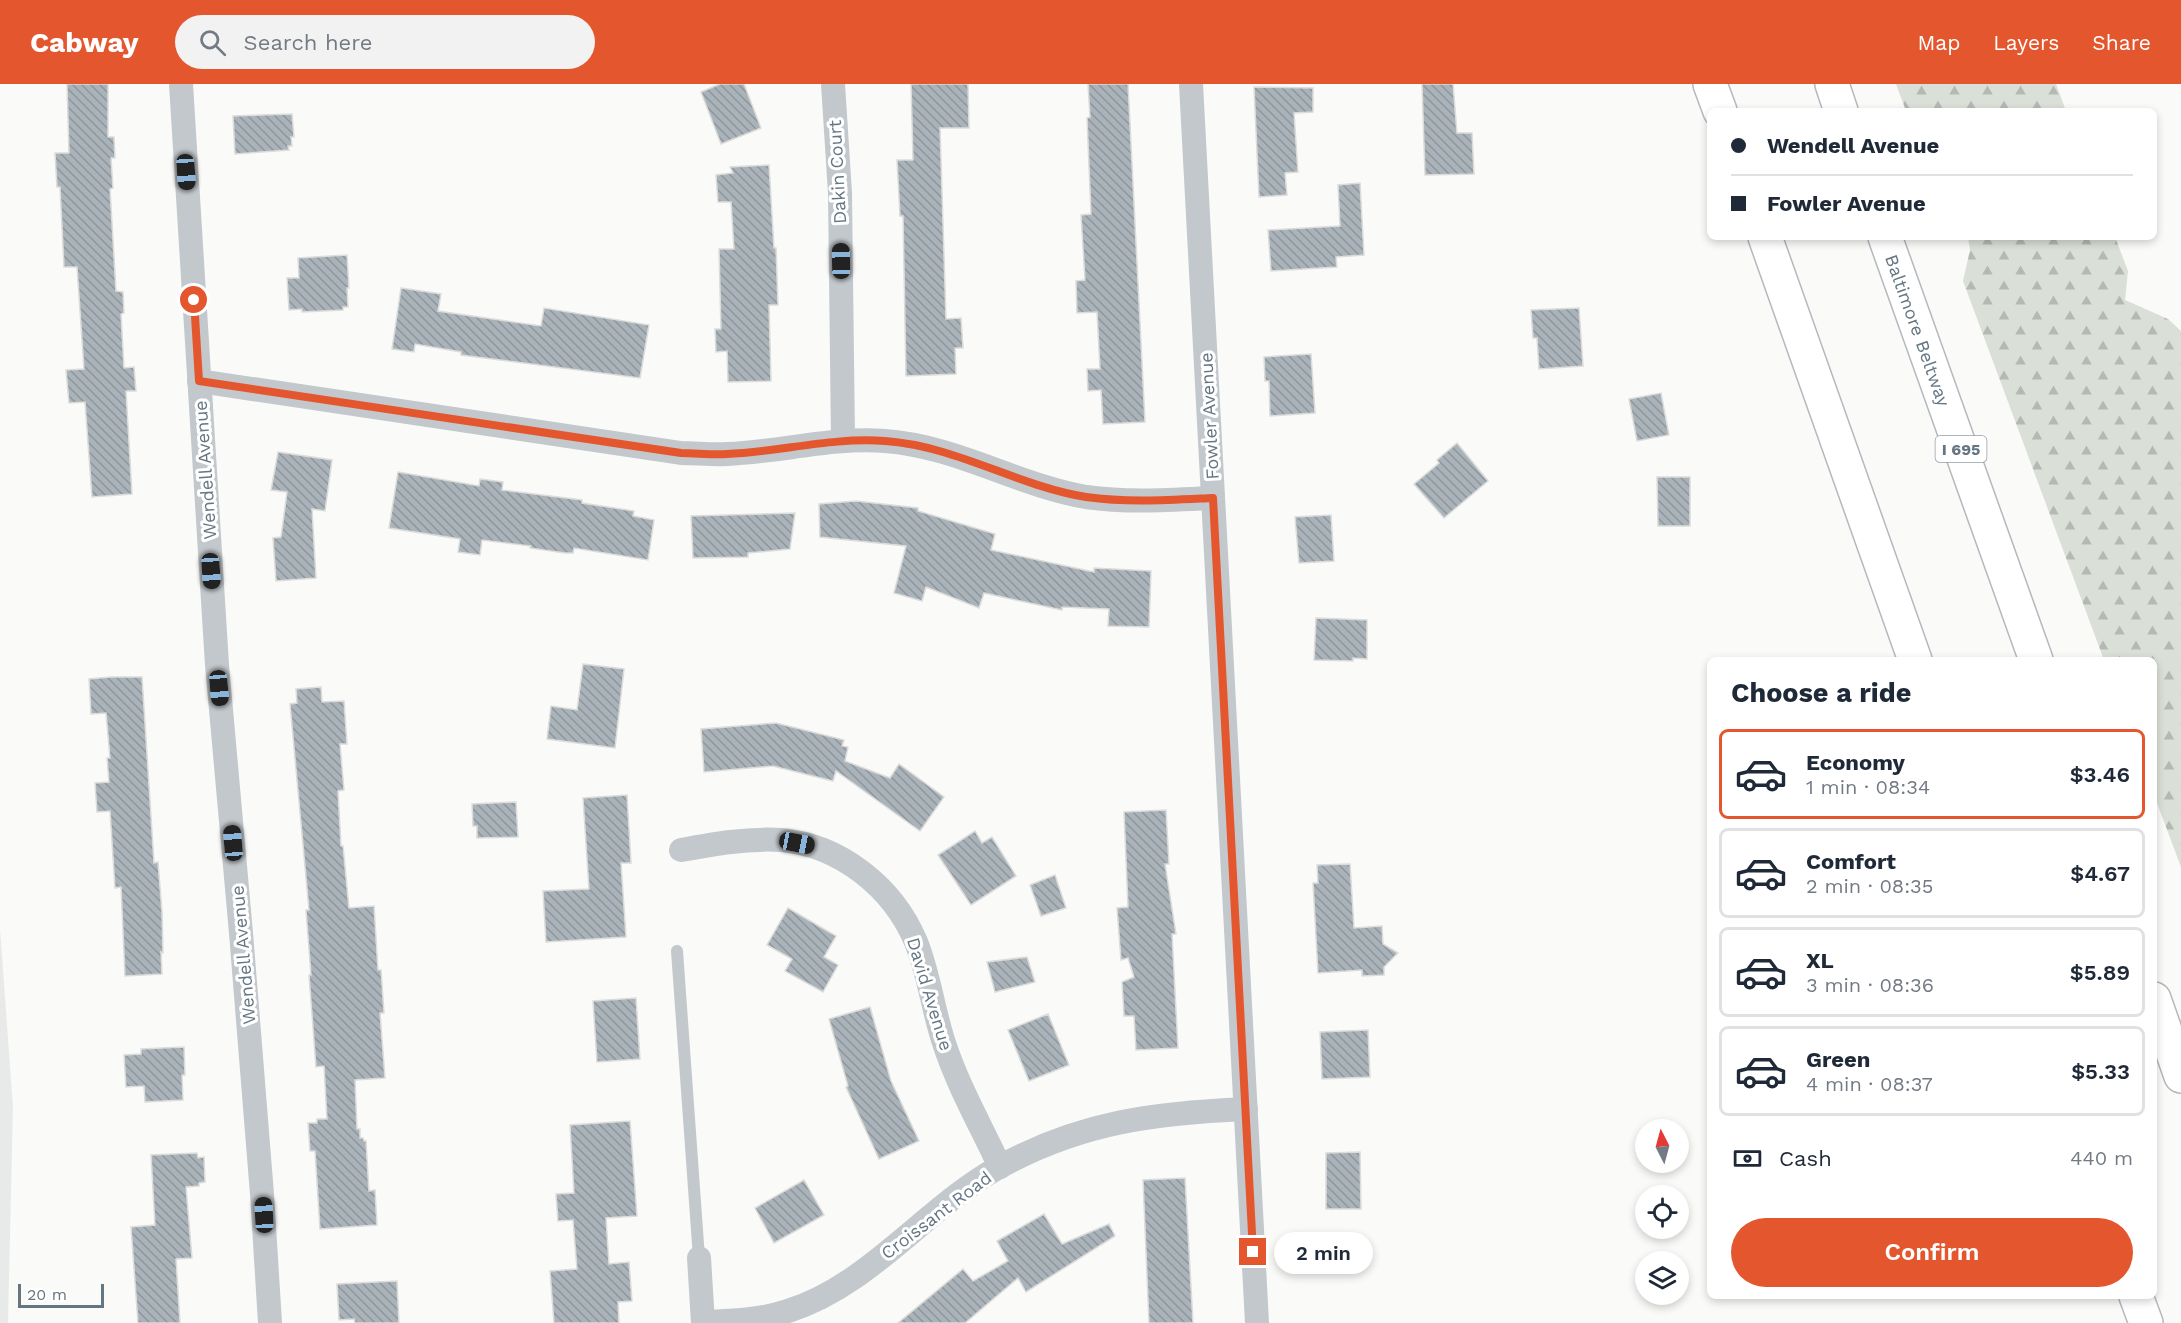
<!DOCTYPE html>
<html lang="en">
<head>
<meta charset="utf-8">
<style>
	:root { --surface:#fff; --page:#f2f2f3; --text:#1f2937; --muted:#747a83; --line:#e0e1e3; --accent:#e4572e }
	body { margin:0; font-family:"Work Sans",sans-serif; background:var(--page); color:var(--text); height:100vh; display:flex; flex-direction:column; font-size:22px; white-space:nowrap }
	* { box-sizing:border-box; margin:0 }
	p { font-size:20px; color:var(--muted) }
	.icon { flex:none; width:33px; height:33px; fill:none; stroke:currentColor; stroke-width:2; stroke-linecap:round; stroke-linejoin:round }
	.map { position:relative; flex:1; overflow:hidden }
	.side { position:absolute; left:1707px; top:573px; width:450px; height:642px; display:flex; flex-direction:column; background:var(--surface); border-radius:9px; box-shadow:0 3px 9px #0003 }
	.side>* { flex:none }
	.top-card { position:absolute; left:1707px; top:24px; width:450px; height:132px; border-radius:9px; box-shadow:0 3px 9px #0003; display:grid; align-content:center; height:132px; padding:0 24px; background:var(--surface) }
	.needle { width:39px; rotate:354deg }
	.tools { position:absolute; left:1635px; top:1035px; display:grid; gap:12px }
	.tools a { display:grid; place-items:center; width:54px; height:54px; border-radius:50%; background:var(--surface); box-shadow:0 3px 9px #0003; font-size:30px }
	.scale { position:absolute; left:18px; bottom:15px; width:86px; box-sizing:border-box; padding-left:6px; border:3px solid #657683; border-top:0; font-size:16px; line-height:21px; white-space:nowrap; color:#657683; -webkit-text-stroke:4px #fff; paint-order:stroke }
	.end { position:absolute; width:27px; height:27px; margin:-14px; border:8px solid #e4572e; background:#fff; box-shadow:0 0 0 3px #fff }
	.from { border-radius:50% }
	.bubble { position:absolute; height:42px; border-radius:21px; background:var(--surface); box-shadow:0 3px 9px #0003; font-size:20px; font-weight:600; line-height:42px; text-align:center }
	.car { position:absolute; width:18px; height:36px; margin:-18px -9px; border-radius:8px; box-shadow:0 0 4px 2px #0007; background:linear-gradient(#222 24%,#8ab4d8 0 40%,#222 0 76%,#8ab4d8 0 86%,#222 0) }
	.top-card b { display:flex; align-items:center; gap:21px; height:57px; font-size:22px }
	.top-card b+b { border-top:2px solid var(--line) }
	.top-card i { width:15px; height:15px; background:var(--text) }
	ul { padding:0; list-style:none }
	li { display:flex; align-items:center; gap:18px; height:90px; margin:0 12px 9px; padding:0 12px; border:3px solid var(--line); border-radius:9px }
	li div { flex:1 }
	li b { display:block; font-size:22px }
	li em { font-style:normal; font-weight:600 }
	li.active { border-color:var(--accent) }
	li>.icon { width:54px; height:54px; stroke-width:1.5 }
	h2 { padding:0 24px; font-size:27px; line-height:72px }
	.pay { display:flex; align-items:center; gap:15px; height:66px; padding:0 24px; font-size:22px }
	.pay p { margin-inline-start:auto }
	.action { display:flex; gap:12px; margin-top:auto; padding:12px 24px }
	.action a { flex:1; height:69px; border-radius:36px; background:var(--accent); color:#fff; font-size:24px; font-weight:600; line-height:69px; text-align:center }
	header { display:flex; align-items:center; gap:36px; box-sizing:border-box; height:84px; padding:0 30px; background:var(--accent); color:#fff }
	header strong { font-size:28px }
	nav { display:flex; gap:33px; margin-inline-start:auto; font-size:21px }
	.search { width:420px; height:54px; background:var(--page); display:flex; align-items:center; gap:15px; box-sizing:border-box; padding:0 21px; border-radius:33px; color:var(--muted); font-size:22px }
	.map>svg:first-child { display:block }
</style>
</head>
<body>
<header>
<strong>Cabway</strong>
<div class="search"><svg class="icon" aria-label="search" viewBox="0 0 24 24"><circle cx="10" cy="10" r="6"/><path d="M15 15l6 6"/></svg>Search here</div>
<nav><a>Map</a><a>Layers</a><a>Share</a></nav>
</header>
<div class="map">
<svg width="2181" height="1239" viewBox="0 0 2181 1239">
	<defs>
		<pattern id="forest-firs" width="22" height="20" patternUnits="userSpaceOnUse" patternTransform="scale(1.5)"><rect width="22" height="20" fill="#dadfd7"/><path d="M5 1l3.5 6h-7zM16 11l3.5 6h-7z" fill="#b4b9b4"/></pattern>
		<pattern id="building-back-hatch" width="6" height="6" patternUnits="userSpaceOnUse" patternTransform="scale(1.5)"><rect width="6" height="6" fill="#aab3b9"/><path d="M-1 5l2 2M0 0l6 6M5-1l2 2" fill="none" stroke="#8e969c"/></pattern>
	</defs>
	<rect width="100%" height="100%" fill="#fafaf8"/>
	<polygon fill="#e8e9e9" points="0,845 13,1023 8,1239 0,1239"/>
	<g fill="url(#forest-firs)">
		<polygon points="1896,0 2056,0 2066,27 1906,27"/>
		<polygon points="1968,153 2115,153 2128,187 2125,216 2168,235 2181,247 2181,783 2154,711 2154,576 2104,576 1963,197 1970,166"/>
	</g>
	<g fill="url(#building-back-hatch)" stroke="#dcdcda" stroke-width="1.5">
		<polygon points="67,0 108,0 108,53 114,53 115,74 111,74 113,104 110,105 116,207 123,208 124,229 121,230 124,284 134,283 136,307 126,307 132,410 92,413 85,318 69,319 66,286 84,285 77,183 64,183 60,103 57,103 55,69 69,69"/>
		<polygon points="720,0 744,0 761,44 721,60 701,8"/>
		<polygon points="911,0 968,0 969,44 940,44 946,235 961,234 963,264 955,264 956,290 906,292 903,132 900,132 897,76 913,76"/>
		<polygon points="1088,0 1128,0 1145,338 1103,340 1101,306 1088,307 1087,285 1100,285 1097,228 1077,229 1076,197 1085,196 1081,131 1091,130 1087,34 1090,33"/>
		<polygon points="1422,0 1453,0 1457,49 1472,49 1474,90 1425,91"/>
		<polygon points="1254,3 1313,4 1313,28 1294,29 1298,88 1285,89 1287,111 1259,113"/>
		<polygon points="292,30 294,53 291,53 292,62 288,62 289,66 235,70 233,32"/>
		<polygon points="769,81 774,164 776,164 778,221 769,221 771,297 728,298 727,267 716,268 715,245 721,245 719,165 734,165 731,118 718,118 716,91 733,89 730,83"/>
		<polygon points="1360,99 1364,171 1336,173 1337,183 1271,187 1268,146 1340,142 1338,101"/>
		<polygon points="347,171 349,204 347,204 348,223 343,223 343,226 302,228 302,225 289,226 287,194 299,194 298,174"/>
		<polygon points="401,204 441,210 438,227 541,242 544,224 649,241 640,294 461,271 461,268 415,260 414,268 392,265"/>
		<polygon points="1579,224 1583,282 1539,285 1537,254 1533,254 1531,226"/>
		<polygon points="1311,270 1315,329 1270,332 1269,297 1265,297 1264,273"/>
		<polygon points="1661,309 1669,351 1637,357 1629,315"/>
		<polygon points="1457,359 1488,397 1444,434 1414,400 1439,379 1437,376"/>
		<polygon points="278,368 332,376 325,427 312,425 316,494 276,497 273,454 281,453 287,408 271,406"/>
		<polygon points="398,388 479,402 480,395 503,398 502,406 582,416 582,419 634,427 633,432 654,436 648,476 574,464 573,469 565,469 530,464 531,462 482,456 480,471 458,468 460,455 389,444"/>
		<polygon points="1657,393 1690,393 1690,442 1658,442"/>
		<polygon points="856,417 918,424 918,427 995,450 991,466 1094,488 1094,484 1151,487 1149,543 1108,542 1109,525 1062,523 1062,526 984,509 979,524 926,503 922,517 894,509 906,462 820,453 819,420"/>
		<polygon points="795,429 790,465 748,469 748,473 693,474 691,432"/>
		<polygon points="1331,431 1334,477 1299,479 1295,433"/>
		<polygon points="1316,534 1367,536 1367,575 1353,574 1353,577 1314,576"/>
		<polygon points="583,580 624,585 615,664 547,655 551,622 577,626"/>
		<polygon points="111,593 142,593 154,779 158,778 162,828 163,869 161,868 162,890 125,892 121,803 115,804 110,727 97,728 95,699 109,698 107,674 110,674 106,629 91,630 89,595"/>
		<polygon points="321,603 322,618 344,617 347,660 340,660 344,706 338,707 341,762 343,762 349,824 374,822 378,886 381,886 384,929 380,929 385,994 355,996 357,1045 360,1045 360,1054 363,1054 364,1057 366,1057 369,1107 375,1106 377,1141 320,1145 315,1067 310,1067 308,1039 317,1039 317,1035 327,1035 324,982 316,983 309,891 311,891 306,826 309,826 290,620 297,619 296,605"/>
		<polygon points="776,639 844,656 842,662 848,663 845,677 890,694 899,680 944,713 920,747 836,687 833,697 773,682 704,688 701,645"/>
		<polygon points="627,711 631,779 621,779 626,853 546,858 543,807 589,805 583,714"/>
		<polygon points="516,718 518,753 477,754 477,742 473,742 472,720"/>
		<polygon points="1166,726 1169,780 1165,780 1176,850 1172,850 1178,964 1136,966 1134,932 1124,932 1122,898 1134,893 1128,874 1121,876 1117,824 1128,823 1124,728"/>
		<polygon points="975,747 982,759 992,753 1016,792 971,821 938,771"/>
		<polygon points="1350,780 1354,844 1382,842 1383,860 1398,869 1384,883 1384,891 1362,892 1362,886 1318,889 1313,799 1318,799 1317,781"/>
		<polygon points="1055,791 1066,824 1041,832 1030,801"/>
		<polygon points="788,824 836,852 824,873 838,881 823,908 785,887 792,875 767,861"/>
		<polygon points="1027,873 1035,898 995,908 987,878"/>
		<polygon points="636,914 640,975 597,978 593,917"/>
		<polygon points="870,923 891,997 919,1057 879,1075 846,1003 848,1002 829,935"/>
		<polygon points="1048,930 1069,981 1029,997 1008,946"/>
		<polygon points="1368,946 1370,993 1322,995 1320,948"/>
		<polygon points="184,963 185,991 182,991 183,1016 145,1018 144,1002 126,1003 124,971 141,970 141,965"/>
		<polygon points="630,1037 637,1132 606,1134 609,1180 629,1178 632,1217 618,1218 619,1239 554,1239 550,1187 577,1185 573,1136 558,1137 556,1110 574,1109 570,1041"/>
		<polygon points="1360,1068 1361,1125 1326,1125 1326,1069"/>
		<polygon points="197,1069 198,1074 204,1073 205,1098 199,1099 199,1102 186,1103 192,1174 176,1175 180,1239 138,1239 131,1143 155,1141 151,1071"/>
		<polygon points="1185,1094 1193,1239 1149,1239 1143,1096"/>
		<polygon points="804,1096 824,1131 774,1159 755,1124"/>
		<polygon points="1044,1130 1062,1160 1109,1140 1115,1152 1026,1208 1018,1194 965,1239 898,1239 963,1185 973,1197 1008,1177 997,1157"/>
		<polygon points="397,1197 399,1239 355,1239 354,1235 339,1236 337,1200"/>
	</g>
	<g fill="none" stroke-linecap="round" stroke-linejoin="round">
		<g stroke="#b4b9bd" stroke-width="36">
			<g id="motorway">
				<polyline points="1710,0 1720,27"/>
				<polyline points="1832,0 1841,27"/>
				<polyline points="1765,153 1915,576"/>
				<path id="s1" d="M1885,153L2036,576"/>
				<polyline points="2154,915 2181,992"/>
				<polyline points="2136,1212 2146,1239"/>
			</g>
		</g>
		<polyline stroke="#c3c8cc" stroke-width="12" points="677,867 699,1174"/>
		<g stroke="#c3c8cc" stroke-width="24">
			<polyline points="181,0 217,581 241,849 262,1110 270,1239"/>
			<polyline points="833,0 840,109 843,356"/>
			<polyline points="1191,0 1257,1239"/>
			<path d="M199,297L681,369C696,369 712,371 727,370C780,368 831,353 885,357C956,362 1017,401 1086,413C1128,419 1171,416 1213,414"/>
			<path d="M681,766C714,760 747,754 781,756C840,761 893,803 916,858C929,890 933,926 944,959C958,1002 981,1042 1000,1083"/>
			<polyline points="699,1174 703,1239"/>
			<path d="M703,1238C732,1237 761,1236 788,1227C871,1201 926,1123 1001,1082C1082,1038 1155,1029 1246,1025"/>
		</g>
		<use href="#motorway" stroke="#fff" stroke-width="33"/>
	</g>
	<g fill="none" stroke-linecap="round" stroke-linejoin="round">
		<path stroke="#e4572e" stroke-width="8" d="M194,216L199,297L681,369C696,369 712,371 727,370C780,368 831,353 885,357C957,362 1017,402 1086,413C1128,419 1171,416 1213,414L1253,1168"/>
	</g>
	<g text-anchor="middle" dominant-baseline="central" stroke-width="6" stroke-linejoin="round" paint-order="stroke">
		<rect fill="#fff" stroke="#939fa8" stroke-width="1.5" x="1935.5" y="352" width="51" height="26" rx="4.5"/>
		<g font-size="16" font-weight="bold" fill="#657683">
			<text x="1961" y="365">I 695</text>
		</g>
		<g font-size="18" fill="#657683" stroke="#fff">
			<text transform="translate(837 88) rotate(-93)">Dakin Court</text>
			<text stroke="none"><textPath href="#s1" startOffset="99">Baltimore Beltway</textPath></text>
			<text transform="translate(1209 332) rotate(-93)">Fowler Avenue</text>
			<text transform="translate(205 386) rotate(-94)">Wendell Avenue</text>
			<text transform="translate(243 871) rotate(-95)">Wendell Avenue</text>
			<text transform="translate(930 910) rotate(73)">David Avenue</text>
			<text transform="translate(936 1131) rotate(-37)">Croissant Road</text>
		</g>
	</g>
</svg>
<div class="tools">
<a><svg class="needle" viewBox="-14 -14 28 28"><path d="M0-13l5 13h-10z" fill="#e53935"/><path d="M0 13l5-13h-10z" fill="#747a83"/></svg></a>
<a><svg class="icon" aria-label="locate" viewBox="0 0 24 24"><circle cx="12" cy="12" r="6"/><path d="M12 2v4M12 18v4M2 12h4M18 12h4"/></svg></a>
<a><svg class="icon" aria-label="layers" viewBox="0 0 24 24"><path d="M12 4l9 5-9 5-9-5zM3 14l9 5 9-5"/></svg></a>
</div>
<div class="scale">20 m</div>
<i class="end from" style="left:194px;top:216px"></i>
<i class="end" style="left:1253px;top:1168px"></i>
<div class="bubble" style="left:1274px;top:1148px;width:99px">2 min</div>
<i class="car" style="left:186px;top:88px;rotate:176deg"></i>
<i class="car" style="left:841px;top:177px;rotate:359deg"></i>
<i class="car" style="left:211px;top:487px;rotate:176deg"></i>
<i class="car" style="left:219px;top:604px;rotate:175deg"></i>
<i class="car" style="left:233px;top:759px;rotate:355deg"></i>
<i class="car" style="left:797px;top:759px;rotate:101deg"></i>
<i class="car" style="left:264px;top:1131px;rotate:357deg"></i>
<div class="top-card">
<b><i class="from"></i>Wendell Avenue</b>
<b><i></i>Fowler Avenue</b>
</div>
<section class="side">
<h2>Choose a ride</h2>
<ul>
<li class="active"><svg class="icon" aria-label="car" viewBox="0 0 24 24"><path d="M5 17H2v-5l4-1 3-4h7l3 4 3 1v5h-3M9 17h6M6 11h13"/><circle cx="7" cy="17" r="2"/><circle cx="17" cy="17" r="2"/></svg><div><b>Economy</b><p>1 min · 08:34</p></div><em>$3.46</em></li>
<li><svg class="icon" aria-label="car" viewBox="0 0 24 24"><path d="M5 17H2v-5l4-1 3-4h7l3 4 3 1v5h-3M9 17h6M6 11h13"/><circle cx="7" cy="17" r="2"/><circle cx="17" cy="17" r="2"/></svg><div><b>Comfort</b><p>2 min · 08:35</p></div><em>$4.67</em></li>
<li><svg class="icon" aria-label="car" viewBox="0 0 24 24"><path d="M5 17H2v-5l4-1 3-4h7l3 4 3 1v5h-3M9 17h6M6 11h13"/><circle cx="7" cy="17" r="2"/><circle cx="17" cy="17" r="2"/></svg><div><b>XL</b><p>3 min · 08:36</p></div><em>$5.89</em></li>
<li><svg class="icon" aria-label="car" viewBox="0 0 24 24"><path d="M5 17H2v-5l4-1 3-4h7l3 4 3 1v5h-3M9 17h6M6 11h13"/><circle cx="7" cy="17" r="2"/><circle cx="17" cy="17" r="2"/></svg><div><b>Green</b><p>4 min · 08:37</p></div><em>$5.33</em></li>
</ul>
<div class="pay"><svg class="icon" aria-label="cash" viewBox="0 0 24 24"><path d="M3 7h18v10H3z"/><circle cx="12" cy="12" r="2"/></svg>Cash<p>440 m</p></div>
<div class="action"><a>Confirm</a></div>
</section>
</div>
</body>
</html>
